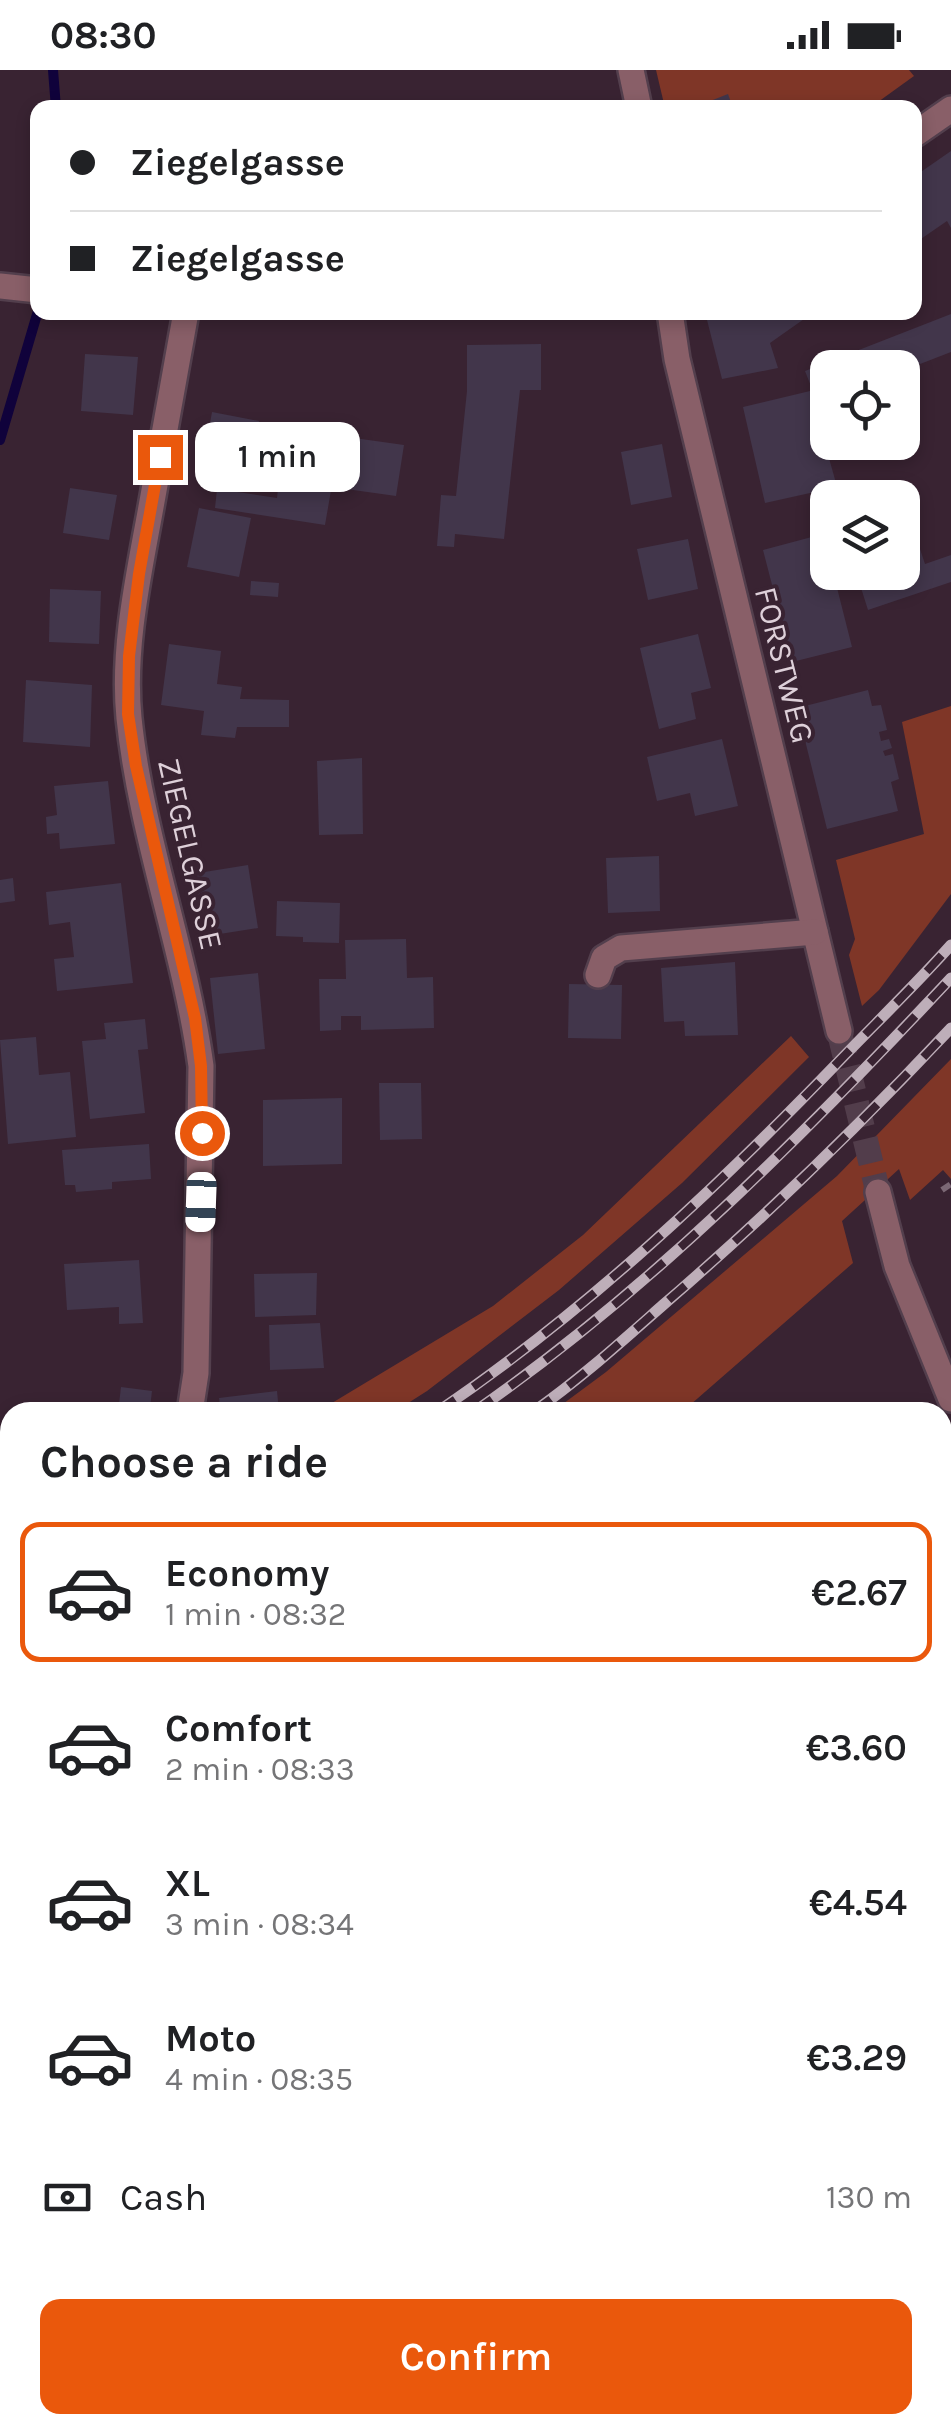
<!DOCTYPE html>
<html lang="en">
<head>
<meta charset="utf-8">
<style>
	:root { --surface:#fff; --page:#f6f6f6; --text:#202124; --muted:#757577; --line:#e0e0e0; --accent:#ea580c }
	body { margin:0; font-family:Karla,sans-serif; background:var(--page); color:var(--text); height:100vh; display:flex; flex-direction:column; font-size:38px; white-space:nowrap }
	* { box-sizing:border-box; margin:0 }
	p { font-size:32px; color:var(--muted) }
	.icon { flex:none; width:55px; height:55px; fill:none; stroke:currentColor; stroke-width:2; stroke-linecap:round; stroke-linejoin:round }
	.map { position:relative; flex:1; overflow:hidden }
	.sheet { position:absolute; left:0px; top:1332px; width:952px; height:1032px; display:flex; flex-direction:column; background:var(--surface); border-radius:30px 30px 0 0; box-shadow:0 5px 15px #0003 }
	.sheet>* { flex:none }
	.guide { position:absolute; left:30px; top:30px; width:892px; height:220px; border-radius:20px; box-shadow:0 5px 15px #0003; display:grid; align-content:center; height:220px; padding:0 40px; background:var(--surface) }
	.controls { position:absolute; left:810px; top:280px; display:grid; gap:20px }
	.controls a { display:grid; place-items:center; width:110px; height:110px; border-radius:20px; background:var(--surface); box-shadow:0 5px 15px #0003; font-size:50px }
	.end { position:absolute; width:45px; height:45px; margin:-22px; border:12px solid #ea580c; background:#fff; box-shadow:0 0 0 5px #fff }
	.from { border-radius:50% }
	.bubble { position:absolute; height:70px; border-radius:20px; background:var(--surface); box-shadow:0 5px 15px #0003; font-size:32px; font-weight:600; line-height:70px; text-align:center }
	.car { position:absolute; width:30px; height:60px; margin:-30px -15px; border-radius:12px; box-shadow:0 0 8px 2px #0007; background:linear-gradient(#fff 24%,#345 0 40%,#fff 0 76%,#345 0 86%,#fff 0) }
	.guide b { display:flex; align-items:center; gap:35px; height:95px; font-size:38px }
	.guide b+b { border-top:2px solid var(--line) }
	.guide i { width:25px; height:25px; background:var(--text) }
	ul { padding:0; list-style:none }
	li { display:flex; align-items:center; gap:30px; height:140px; margin:0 20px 15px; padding:0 20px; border:5px solid transparent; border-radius:20px }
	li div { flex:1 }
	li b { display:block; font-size:38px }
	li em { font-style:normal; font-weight:600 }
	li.current { border-color:var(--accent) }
	li>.icon { width:90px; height:90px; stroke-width:1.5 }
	h2 { padding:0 40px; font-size:45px; line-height:120px }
	.pay { display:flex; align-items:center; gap:25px; height:110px; padding:0 40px; font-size:38px }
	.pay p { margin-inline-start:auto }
	.cta { display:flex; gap:20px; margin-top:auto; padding:20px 40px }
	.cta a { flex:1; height:115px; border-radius:20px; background:var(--accent); color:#fff; font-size:40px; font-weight:600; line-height:115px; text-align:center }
	.status { display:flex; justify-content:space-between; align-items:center; height:70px; padding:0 50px; background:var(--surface); direction:ltr }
	.status svg { height:28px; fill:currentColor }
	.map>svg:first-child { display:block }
</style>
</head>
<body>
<div class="status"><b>08:30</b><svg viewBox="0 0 49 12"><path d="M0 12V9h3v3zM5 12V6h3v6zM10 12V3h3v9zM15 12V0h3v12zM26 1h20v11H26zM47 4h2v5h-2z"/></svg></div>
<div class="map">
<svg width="951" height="2364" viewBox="0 0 951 2364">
	<rect width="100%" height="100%" fill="#392332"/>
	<g fill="#7f3627">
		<polygon points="656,0 909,0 914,6 871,37 665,38"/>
		<polygon points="951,636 951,824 879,920 862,936 849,885 855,869 836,790 924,764 902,652"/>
		<polygon points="791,966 809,987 682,1113 559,1220 427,1321 394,1342 317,1342 493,1236 583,1165"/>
		<polygon points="951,989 951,1109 943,1100 910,1130 899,1099 842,1151 853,1193 682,1342 552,1342 606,1302 837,1106"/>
		<polygon points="951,1416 951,1634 943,1637 942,1422"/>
		<polygon points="10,1498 10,1558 0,1562 0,1502"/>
		<polygon points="10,1655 10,1800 0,1805 0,1658"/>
	</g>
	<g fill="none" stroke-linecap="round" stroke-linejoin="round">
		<g stroke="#10023b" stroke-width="10">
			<polyline points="53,0 56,38"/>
			<polyline points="0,370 38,241"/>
		</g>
	</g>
	<g fill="#42364b">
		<polygon points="728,24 733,38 695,38 695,37"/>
		<polygon points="951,81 951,158 947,151 915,173 915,106"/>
		<polygon points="711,242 814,242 770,273 778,298 722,309 706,246"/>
		<polygon points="951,244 951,282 902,301 902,298 828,298 828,331 818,334 805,301"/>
		<polygon points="541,274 541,320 520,320 504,469 455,464 454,477 437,476 441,425 456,426 467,321 467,275"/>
		<polygon points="85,284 138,287 133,345 81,341"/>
		<polygon points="810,321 836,413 828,415 828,419 765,433 743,337"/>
		<polygon points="212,342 259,351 256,367 285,372 277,412 202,399"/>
		<polygon points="347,367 404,375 396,426 339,418"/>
		<polygon points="662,374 672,427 631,435 621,382"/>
		<polygon points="313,399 334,403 325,455 215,438 217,419 277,428 279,410 311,415"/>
		<polygon points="70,418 117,425 109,470 63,463"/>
		<polygon points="199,438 251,448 239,507 187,497"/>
		<polygon points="823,464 828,502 833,502 852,577 792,592 763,480"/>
		<polygon points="688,469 698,519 648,530 637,479"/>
		<polygon points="919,476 925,494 951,485 951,512 868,540 856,502 902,502 902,482"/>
		<polygon points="251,511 279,513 278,527 250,525"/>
		<polygon points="50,519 101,521 99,574 49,572"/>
		<polygon points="698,564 711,618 691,623 696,649 659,659 640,578"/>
		<polygon points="169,574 221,581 217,614 242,617 240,629 289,630 289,657 237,657 235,668 201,665 204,641 161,635"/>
		<polygon points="26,610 92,615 90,677 23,672"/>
		<polygon points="868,620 872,636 881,635 887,660 879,662 881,671 889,669 892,678 883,681 885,686 893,684 899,709 891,712 898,741 827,759 797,638"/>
		<polygon points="722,669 738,736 695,746 690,723 657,731 647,687"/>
		<polygon points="362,688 363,764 319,765 317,691"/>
		<polygon points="108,711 115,774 60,779 59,763 47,764 46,747 57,745 54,716"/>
		<polygon points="659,786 660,841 608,843 606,788"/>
		<polygon points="248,795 258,858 201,867 192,804"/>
		<polygon points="13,808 15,831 0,833 0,810"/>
		<polygon points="121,813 133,913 57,921 54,889 74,887 70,852 49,855 46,822"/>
		<polygon points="277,831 340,833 339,873 303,872 303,867 276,866"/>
		<polygon points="406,869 407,908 433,907 434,958 361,960 361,946 341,946 341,960 320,961 319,909 346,909 345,870"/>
		<polygon points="735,892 738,965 685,966 684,951 664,952 661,898"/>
		<polygon points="258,903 265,979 218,984 210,908"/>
		<polygon points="569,914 622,915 621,969 568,968"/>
		<polygon points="145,949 148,979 138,980 145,1043 90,1049 82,971 106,969 104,953"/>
		<polygon points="36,967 39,1005 70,1002 76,1067 8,1074 0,970"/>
		<polygon points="379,1013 421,1013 422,1069 380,1070"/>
		<polygon points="342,1028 342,1094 263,1096 263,1030"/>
		<polygon points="149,1074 151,1109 112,1112 112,1119 76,1122 75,1115 65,1115 62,1080"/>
		<polygon points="139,1190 143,1253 119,1254 119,1237 67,1240 64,1194"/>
		<polygon points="317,1203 316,1245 255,1247 254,1204"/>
		<polygon points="320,1253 324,1298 270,1300 269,1255"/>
		<polygon points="121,1317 152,1321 150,1338 119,1334"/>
		<polygon points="277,1321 279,1342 221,1342 219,1328"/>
		<polygon points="943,1432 951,1453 951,1509 942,1512"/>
		<polygon points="951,1846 951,1886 942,1887 942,1847"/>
		<polygon points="10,1859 10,1910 0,1911 0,1860"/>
		<polygon points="229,2355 393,2355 394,2364 179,2364"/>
	</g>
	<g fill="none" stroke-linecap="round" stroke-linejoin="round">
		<polyline stroke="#523d4b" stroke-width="25" stroke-dasharray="25 12" stroke-linecap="butt" points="839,961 878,1122"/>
		<g stroke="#533f4d" stroke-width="30">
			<g id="minor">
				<polyline points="631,0 639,38"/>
				<polyline points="915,64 951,39"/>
				<polyline points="0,216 38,220"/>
				<path d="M186,242C174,307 163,372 151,437C139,504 122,578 129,648C141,766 185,879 201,996L196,1303L190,1342"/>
				<polyline points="670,242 677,289 839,961"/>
				<polyline points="598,905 604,888 621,878 815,862"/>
				<polyline points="878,1122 897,1196 951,1329"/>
				<polyline points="942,1958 951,1957"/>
				<polyline points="0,2069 10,2067"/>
				<polyline points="447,2355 448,2364"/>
			</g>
		</g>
		<g stroke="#7b6875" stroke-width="6" stroke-dasharray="10 5" stroke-linecap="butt">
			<polyline points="942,1120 951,1114"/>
			<polyline points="0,1478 10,1475"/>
			<polyline points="0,1935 10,1934"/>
			<polyline points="0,1954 1,1960"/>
		</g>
		<use href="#minor" stroke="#895f68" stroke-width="25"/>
		<g stroke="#beaeb9" stroke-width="11">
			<g id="rail">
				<path d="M437,1342C587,1241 720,1115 845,985C880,949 917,913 951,875"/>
				<path d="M474,1342C651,1219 804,1065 951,908"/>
				<path d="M533,1342C579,1310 621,1272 663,1235C764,1148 860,1055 951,958"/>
				<polyline points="0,1583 10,1579"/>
				<polyline points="0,1606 10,1602"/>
				<polyline points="0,1642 10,1638"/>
			</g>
		</g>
		<use href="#rail" stroke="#392332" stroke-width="8" stroke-dasharray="22" stroke-linecap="butt"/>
	</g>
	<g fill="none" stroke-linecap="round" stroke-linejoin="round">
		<polyline stroke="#ea580c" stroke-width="12" points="160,387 139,504 129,586 128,644 136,696 195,948 201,996 202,1063"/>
	</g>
	<g text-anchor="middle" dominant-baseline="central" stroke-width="8" stroke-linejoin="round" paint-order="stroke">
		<g font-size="32" fill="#ded0d9" stroke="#392332">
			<text transform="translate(784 595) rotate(76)">FORSTWEG</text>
			<text transform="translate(190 784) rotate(77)">ZIEGELGASSE</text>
		</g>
	</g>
</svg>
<div class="controls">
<a><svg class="icon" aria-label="locate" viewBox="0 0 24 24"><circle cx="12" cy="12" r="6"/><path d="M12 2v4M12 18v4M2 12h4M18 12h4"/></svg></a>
<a><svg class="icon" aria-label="layers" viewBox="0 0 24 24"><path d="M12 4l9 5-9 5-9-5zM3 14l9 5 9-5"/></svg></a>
</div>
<i class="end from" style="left:202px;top:1063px"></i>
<i class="end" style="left:160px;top:387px"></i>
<div class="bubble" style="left:195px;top:352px;width:165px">1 min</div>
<i class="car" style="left:201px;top:1132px;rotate:182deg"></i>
<div class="guide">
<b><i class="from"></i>Ziegelgasse</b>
<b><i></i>Ziegelgasse</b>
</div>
<section class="sheet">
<h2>Choose a ride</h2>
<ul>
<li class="current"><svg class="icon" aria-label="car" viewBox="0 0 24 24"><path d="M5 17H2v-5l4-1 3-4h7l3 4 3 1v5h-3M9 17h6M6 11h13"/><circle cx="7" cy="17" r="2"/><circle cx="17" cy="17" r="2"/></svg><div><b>Economy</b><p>1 min · 08:32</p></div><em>€2.67</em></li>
<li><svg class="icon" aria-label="car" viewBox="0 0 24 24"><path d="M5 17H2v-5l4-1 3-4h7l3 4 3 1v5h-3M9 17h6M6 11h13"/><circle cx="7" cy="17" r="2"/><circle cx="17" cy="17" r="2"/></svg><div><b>Comfort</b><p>2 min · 08:33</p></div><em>€3.60</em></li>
<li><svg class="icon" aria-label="car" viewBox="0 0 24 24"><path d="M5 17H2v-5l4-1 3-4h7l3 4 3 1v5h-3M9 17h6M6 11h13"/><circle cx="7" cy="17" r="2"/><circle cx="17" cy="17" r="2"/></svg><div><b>XL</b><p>3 min · 08:34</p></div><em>€4.54</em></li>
<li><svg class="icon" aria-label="car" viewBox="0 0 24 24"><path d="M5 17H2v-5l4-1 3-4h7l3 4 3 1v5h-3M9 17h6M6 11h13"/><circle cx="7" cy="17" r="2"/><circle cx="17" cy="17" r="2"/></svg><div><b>Moto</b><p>4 min · 08:35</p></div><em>€3.29</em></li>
</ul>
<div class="pay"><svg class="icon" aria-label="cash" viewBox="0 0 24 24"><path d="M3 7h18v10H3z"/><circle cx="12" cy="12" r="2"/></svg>Cash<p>130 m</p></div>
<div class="cta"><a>Confirm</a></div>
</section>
</div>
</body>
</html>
